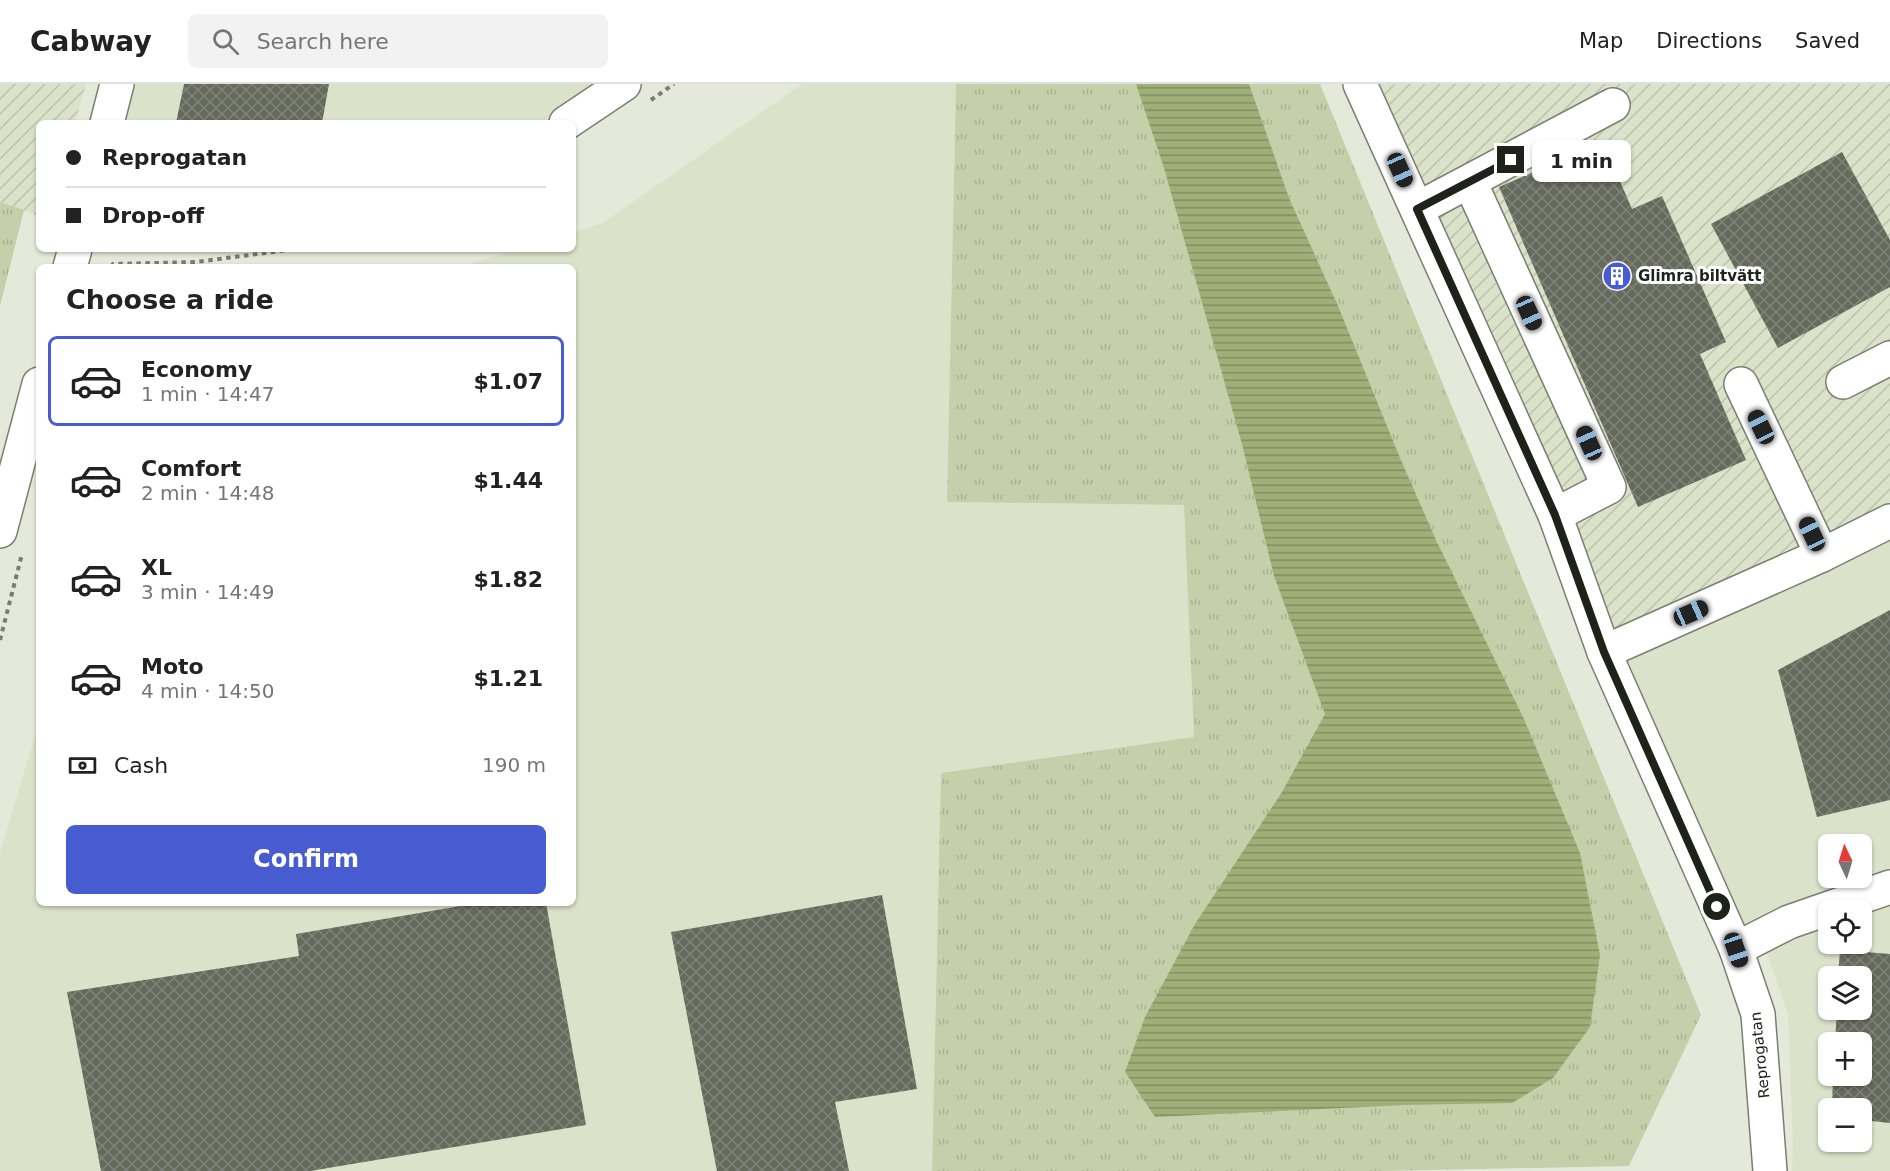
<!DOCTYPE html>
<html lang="en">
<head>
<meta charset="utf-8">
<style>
	:root { --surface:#fff; --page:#f2f2f2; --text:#222; --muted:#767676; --line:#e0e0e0; --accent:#485cd1 }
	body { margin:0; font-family:"DejaVu Sans",sans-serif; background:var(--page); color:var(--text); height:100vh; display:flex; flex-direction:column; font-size:22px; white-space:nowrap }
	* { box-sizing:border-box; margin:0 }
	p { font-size:20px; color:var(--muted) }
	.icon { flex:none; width:33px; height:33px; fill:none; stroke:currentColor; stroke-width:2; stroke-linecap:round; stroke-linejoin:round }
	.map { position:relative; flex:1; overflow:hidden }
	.side { position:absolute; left:36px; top:180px; width:540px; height:642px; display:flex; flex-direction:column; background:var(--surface); border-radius:9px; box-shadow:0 2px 4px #0004 }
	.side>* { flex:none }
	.banner { position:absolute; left:36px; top:36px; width:540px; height:132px; border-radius:9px; box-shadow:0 2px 4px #0004; display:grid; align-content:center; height:132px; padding:0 30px; background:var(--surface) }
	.needle { width:39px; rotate:356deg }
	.controls { position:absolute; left:1818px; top:750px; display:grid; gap:12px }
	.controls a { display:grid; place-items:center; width:54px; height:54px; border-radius:9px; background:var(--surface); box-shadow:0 2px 4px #0004; font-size:30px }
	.end { position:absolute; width:27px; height:27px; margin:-14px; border:8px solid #1f211b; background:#fff; box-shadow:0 0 0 3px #fff }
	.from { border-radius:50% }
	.bubble { position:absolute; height:42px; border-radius:9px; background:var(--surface); box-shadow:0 2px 4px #0004; font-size:20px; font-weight:700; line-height:42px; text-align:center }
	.car { position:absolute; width:18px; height:36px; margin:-18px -9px; border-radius:8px; box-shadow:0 0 4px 2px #0007; background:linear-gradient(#222 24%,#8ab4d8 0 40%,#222 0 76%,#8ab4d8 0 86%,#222 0) }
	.banner b { display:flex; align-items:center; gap:21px; height:57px; font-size:22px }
	.banner b+b { border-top:2px solid var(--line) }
	.banner i { width:15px; height:15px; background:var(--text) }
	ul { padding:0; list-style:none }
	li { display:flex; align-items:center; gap:18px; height:90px; margin:0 12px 9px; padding:0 18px; border:3px solid transparent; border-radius:9px }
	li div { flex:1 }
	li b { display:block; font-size:22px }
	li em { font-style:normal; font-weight:700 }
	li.on { border-color:var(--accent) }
	li>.icon { width:54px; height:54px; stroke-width:1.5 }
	h2 { padding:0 30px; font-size:27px; line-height:72px }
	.pay { display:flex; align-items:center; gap:15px; height:66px; padding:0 30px; font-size:22px }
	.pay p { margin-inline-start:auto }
	.button { display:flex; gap:12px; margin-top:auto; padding:12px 30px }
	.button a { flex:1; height:69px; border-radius:9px; background:var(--accent); color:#fff; font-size:24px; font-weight:700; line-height:69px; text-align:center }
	header { display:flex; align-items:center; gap:36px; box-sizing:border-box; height:84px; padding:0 30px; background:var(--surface); border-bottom:2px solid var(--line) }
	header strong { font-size:28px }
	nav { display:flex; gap:33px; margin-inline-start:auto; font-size:21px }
	.search { width:420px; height:54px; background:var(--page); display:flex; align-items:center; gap:15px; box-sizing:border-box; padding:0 21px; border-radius:9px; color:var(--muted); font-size:22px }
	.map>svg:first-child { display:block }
</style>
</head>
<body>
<header>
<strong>Cabway</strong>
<div class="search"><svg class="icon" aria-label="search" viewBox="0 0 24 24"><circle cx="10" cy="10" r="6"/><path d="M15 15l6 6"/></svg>Search here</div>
<nav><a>Map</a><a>Directions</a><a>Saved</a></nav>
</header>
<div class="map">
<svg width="1890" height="1087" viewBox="0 0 1890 1087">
	<defs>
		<pattern id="industrial-furrows" width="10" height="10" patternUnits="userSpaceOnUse" patternTransform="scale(1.5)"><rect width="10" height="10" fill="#dae2ca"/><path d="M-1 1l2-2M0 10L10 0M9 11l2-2" fill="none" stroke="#bbc2ad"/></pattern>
		<pattern id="grass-tufts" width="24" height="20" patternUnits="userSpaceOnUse" patternTransform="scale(1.5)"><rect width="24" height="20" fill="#c5d0ab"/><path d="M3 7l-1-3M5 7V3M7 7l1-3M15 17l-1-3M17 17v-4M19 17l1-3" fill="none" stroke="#a9b293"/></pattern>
		<pattern id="water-rules" width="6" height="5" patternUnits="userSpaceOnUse" patternTransform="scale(1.5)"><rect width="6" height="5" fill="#9faf78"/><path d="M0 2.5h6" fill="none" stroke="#818e62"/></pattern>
		<pattern id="building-cross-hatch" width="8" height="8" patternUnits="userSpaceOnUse" patternTransform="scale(1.5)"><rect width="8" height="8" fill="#666a5c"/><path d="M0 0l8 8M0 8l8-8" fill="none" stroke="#808378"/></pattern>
	</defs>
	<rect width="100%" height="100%" fill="#e4e9d9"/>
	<g fill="#dae2ca" fill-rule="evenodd">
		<polygon points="117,0 624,0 566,39 107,39"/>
		<polygon points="802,0 956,0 947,418 1185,421 1194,653 941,689 932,1087 0,1087 0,769 39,639 39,819 573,819 573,183 460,183 518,165 573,165 573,148 603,139"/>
		<path d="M1890,421V1087H1792L1793,1061L1788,930L1766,866L1736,865L1604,568ZM1828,760H1862V794H1828ZM1828,826H1862V860H1828ZM1828,892H1862V926H1828ZM1828,958H1862V992H1828ZM1828,1024H1862V1058H1828Z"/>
	</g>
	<g fill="url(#industrial-furrows)">
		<polygon points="0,0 86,0 75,39 39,39 39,132 0,118"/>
		<polygon points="1360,0 1890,0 1890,418 1604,568"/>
	</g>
	<g fill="url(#grass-tufts)">
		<polygon points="956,0 1320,0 1701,931 1629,1082 1382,1087 932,1087 941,689 1194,653 1184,421 947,418"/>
		<polygon points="0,118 24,126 0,222"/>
	</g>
	<polygon fill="url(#water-rules)" points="1136,0 1249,0 1289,114 1338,222 1400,374 1436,456 1524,635 1580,769 1600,871 1590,943 1553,994 1512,1019 1405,1021 1155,1033 1125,988 1145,933 1195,840 1282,708 1325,630 1274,492 1242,360 1164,84"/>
	<g fill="url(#building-cross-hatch)">
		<polygon points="184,0 329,0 322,39 176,39"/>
		<polygon points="1603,58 1632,125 1662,112 1726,258 1700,270 1746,376 1638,423 1499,103"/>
		<polygon points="1842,68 1890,156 1890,203 1778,264 1711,140"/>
		<polygon points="1890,526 1890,716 1817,733 1778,586"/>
		<polygon points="882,811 917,1005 835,1018 849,1087 717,1087 671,848"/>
		<polygon points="478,819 546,819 586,1041 310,1087 101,1087 67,908 299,872 296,850"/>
		<polygon points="1840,866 1890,870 1890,1039 1862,1036 1862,1024 1832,1024 1833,992 1862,992 1862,958 1835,958 1837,926 1862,926 1862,892 1838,892"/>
	</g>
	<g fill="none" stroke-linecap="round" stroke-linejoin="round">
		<g stroke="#7b7f71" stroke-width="36">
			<g id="minor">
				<polyline points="1360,0 1555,431 1604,568 1736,865 1758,930 1770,1087"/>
				<polyline points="107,39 117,0"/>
				<polyline points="566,39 624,0"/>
				<polyline points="1470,98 1609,403 1555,431"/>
				<polyline points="1417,125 1613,21"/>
				<polyline points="70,183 75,165"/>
				<polyline points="1843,298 1890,274"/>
				<polyline points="1741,300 1822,471"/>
				<polyline points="0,447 39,300"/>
				<polyline points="1604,568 1822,471 1890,437"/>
				<polyline points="1736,865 1789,838 1890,803"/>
			</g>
		</g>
		<g stroke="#787c71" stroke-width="4" stroke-dasharray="4.5 4.5" stroke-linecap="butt">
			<polyline points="651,16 674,0"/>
			<polyline points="111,183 113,180 196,178 296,165"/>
			<polyline points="0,556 22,470"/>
		</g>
		<use href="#minor" stroke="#fff" stroke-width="33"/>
	</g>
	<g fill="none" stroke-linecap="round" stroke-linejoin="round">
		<polyline stroke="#1f211b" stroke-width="8" points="1511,76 1417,125 1555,431 1604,568 1717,823"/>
	</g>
	<defs>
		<g id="building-disc" transform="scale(1.5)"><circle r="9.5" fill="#485cd1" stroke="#fff"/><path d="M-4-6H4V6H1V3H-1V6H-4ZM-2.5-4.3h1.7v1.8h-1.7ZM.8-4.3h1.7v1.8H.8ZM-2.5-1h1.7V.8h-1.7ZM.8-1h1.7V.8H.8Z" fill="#fff"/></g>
	</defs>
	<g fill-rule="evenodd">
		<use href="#building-disc" x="1617" y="192"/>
	</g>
	<g text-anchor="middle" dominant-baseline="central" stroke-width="6" stroke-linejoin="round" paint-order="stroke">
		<g font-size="15" font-weight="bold" fill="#1f211b" stroke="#fff" text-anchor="start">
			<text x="1638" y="192">Glimra biltvätt</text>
		</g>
		<g font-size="15" fill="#1f211b" stroke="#fff">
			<text transform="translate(1760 971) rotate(-96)">Reprogatan</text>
		</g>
	</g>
</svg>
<div class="controls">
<a><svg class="needle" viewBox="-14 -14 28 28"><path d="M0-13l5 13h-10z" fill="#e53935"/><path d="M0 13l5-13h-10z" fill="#767676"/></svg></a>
<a><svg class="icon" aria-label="locate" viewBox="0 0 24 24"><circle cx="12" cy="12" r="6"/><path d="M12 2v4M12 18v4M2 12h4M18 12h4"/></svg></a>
<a><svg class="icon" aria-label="layers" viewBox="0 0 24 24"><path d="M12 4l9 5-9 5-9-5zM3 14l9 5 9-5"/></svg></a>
<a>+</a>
<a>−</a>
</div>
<i class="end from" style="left:1717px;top:823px"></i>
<i class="end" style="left:1511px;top:76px"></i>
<div class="bubble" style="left:1532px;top:56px;width:99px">1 min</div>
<i class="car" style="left:1400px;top:86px;rotate:156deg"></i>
<i class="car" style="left:1529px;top:229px;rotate:156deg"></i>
<i class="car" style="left:1761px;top:343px;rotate:334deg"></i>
<i class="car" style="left:1589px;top:359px;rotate:336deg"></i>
<i class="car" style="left:1812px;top:450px;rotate:335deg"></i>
<i class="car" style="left:1691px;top:529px;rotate:66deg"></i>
<i class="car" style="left:1736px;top:866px;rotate:161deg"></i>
<div class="banner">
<b><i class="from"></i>Reprogatan</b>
<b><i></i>Drop-off</b>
</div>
<section class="side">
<h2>Choose a ride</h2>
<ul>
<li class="on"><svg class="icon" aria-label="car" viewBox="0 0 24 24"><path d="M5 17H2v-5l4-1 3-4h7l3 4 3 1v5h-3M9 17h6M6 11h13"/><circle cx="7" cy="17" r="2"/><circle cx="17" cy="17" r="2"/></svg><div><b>Economy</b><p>1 min · 14:47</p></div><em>$1.07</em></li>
<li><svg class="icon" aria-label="car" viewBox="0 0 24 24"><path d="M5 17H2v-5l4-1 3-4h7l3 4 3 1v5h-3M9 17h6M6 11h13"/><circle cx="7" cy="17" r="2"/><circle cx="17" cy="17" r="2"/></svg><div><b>Comfort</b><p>2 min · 14:48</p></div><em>$1.44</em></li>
<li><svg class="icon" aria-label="car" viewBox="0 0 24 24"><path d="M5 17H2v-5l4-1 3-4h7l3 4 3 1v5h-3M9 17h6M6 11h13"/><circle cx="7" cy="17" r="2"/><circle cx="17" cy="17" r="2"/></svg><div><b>XL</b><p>3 min · 14:49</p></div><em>$1.82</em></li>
<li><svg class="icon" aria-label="car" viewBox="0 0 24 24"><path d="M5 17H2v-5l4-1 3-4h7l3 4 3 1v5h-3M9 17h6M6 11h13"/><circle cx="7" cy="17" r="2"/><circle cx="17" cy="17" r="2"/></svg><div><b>Moto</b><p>4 min · 14:50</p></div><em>$1.21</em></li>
</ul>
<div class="pay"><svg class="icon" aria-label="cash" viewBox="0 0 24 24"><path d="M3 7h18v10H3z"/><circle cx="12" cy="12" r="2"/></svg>Cash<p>190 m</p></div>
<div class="button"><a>Confirm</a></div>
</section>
</div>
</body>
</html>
